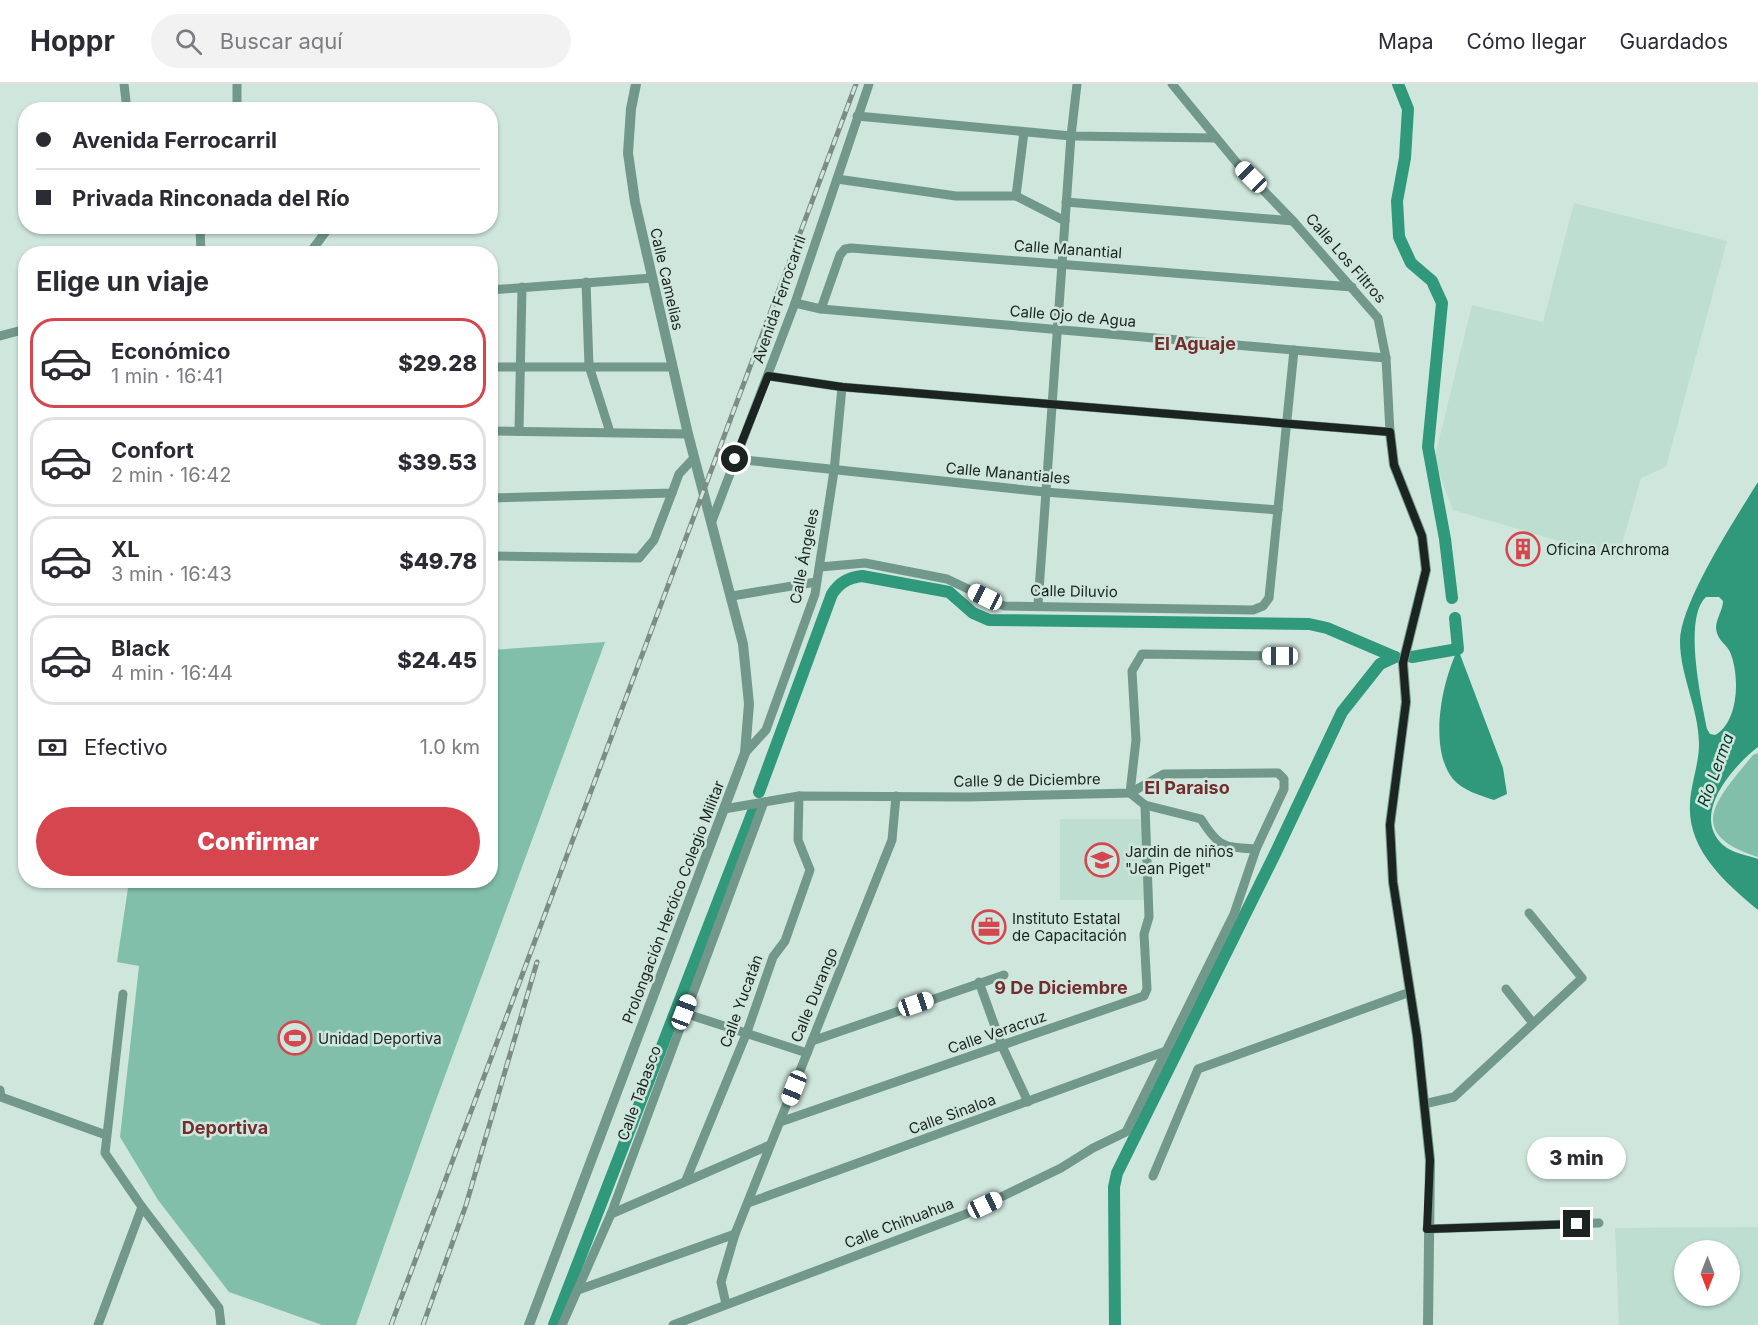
<!DOCTYPE html>
<html lang="es">
<head>
<meta charset="utf-8">
<style>
	:root { --surface:#fff; --page:#f2f2f3; --text:#2b2b33; --muted:#7c7c81; --line:#e1e1e2; --accent:#d6464f }
	body { margin:0; font-family:Inter,sans-serif; background:var(--page); color:var(--text); height:100vh; display:flex; flex-direction:column; font-size:22px; white-space:nowrap }
	* { box-sizing:border-box; margin:0 }
	p { font-size:20px; color:var(--muted) }
	.icon { flex:none; width:33px; height:33px; fill:none; stroke:currentColor; stroke-width:2; stroke-linecap:round; stroke-linejoin:round }
	.map { position:relative; flex:1; overflow:hidden }
	.details { position:absolute; left:18px; top:162px; width:480px; height:642px; display:flex; flex-direction:column; background:var(--surface); border-radius:24px; box-shadow:0 2px 4px #0004 }
	.details>* { flex:none }
	.top-card { position:absolute; left:18px; top:18px; width:480px; height:132px; border-radius:24px; box-shadow:0 2px 4px #0004; display:grid; align-content:center; height:132px; padding:0 18px; background:var(--surface) }
	.needle { width:39px; rotate:180deg }
	.buttons { position:absolute; left:1674px; top:1156px; display:grid; gap:12px }
	.buttons a { display:grid; place-items:center; width:66px; height:66px; border-radius:50%; background:var(--surface); box-shadow:0 2px 4px #0004; font-size:30px }
	.end { position:absolute; width:27px; height:27px; margin:-14px; border:8px solid #1b2421; background:#fff; box-shadow:0 0 0 3px #fff }
	.from { border-radius:50% }
	.bubble { position:absolute; height:42px; border-radius:21px; background:var(--surface); box-shadow:0 2px 4px #0004; font-size:20px; font-weight:800; line-height:42px; text-align:center }
	.car { position:absolute; width:18px; height:36px; margin:-18px -9px; border-radius:8px; box-shadow:0 0 4px 2px #0007; background:linear-gradient(#fff 24%,#345 0 40%,#fff 0 76%,#345 0 86%,#fff 0) }
	.top-card b { display:flex; align-items:center; gap:21px; height:57px; font-size:22px }
	.top-card b+b { border-top:2px solid var(--line) }
	.top-card i { width:15px; height:15px; background:var(--text) }
	ul { padding:0; list-style:none }
	li { display:flex; align-items:center; gap:18px; height:90px; margin:0 12px 9px; padding:0 6px; border:3px solid var(--line); border-radius:24px }
	li div { flex:1 }
	li b { display:block; font-size:22px }
	li em { font-style:normal; font-weight:800 }
	li.current { border-color:var(--accent) }
	li>.icon { width:54px; height:54px; stroke-width:1.5 }
	h2 { padding:0 18px; font-size:27px; line-height:72px }
	.pay { display:flex; align-items:center; gap:15px; height:66px; padding:0 18px; font-size:22px }
	.pay p { margin-inline-start:auto }
	.cta { display:flex; gap:12px; margin-top:auto; padding:12px 18px }
	.cta a { flex:1; height:69px; border-radius:36px; background:var(--accent); color:#fff; font-size:24px; font-weight:800; line-height:69px; text-align:center }
	header { display:flex; align-items:center; gap:36px; box-sizing:border-box; height:84px; padding:0 30px; background:var(--surface); border-bottom:2px solid var(--line) }
	header strong { font-size:28px }
	nav { display:flex; gap:33px; margin-inline-start:auto; font-size:21px }
	.search { width:420px; height:54px; background:var(--page); display:flex; align-items:center; gap:15px; box-sizing:border-box; padding:0 21px; border-radius:33px; color:var(--muted); font-size:22px }
	.map>svg:first-child { display:block }
</style>
</head>
<body>
<header>
<strong>Hoppr</strong>
<div class="search"><svg class="icon" aria-label="search" viewBox="0 0 24 24"><circle cx="10" cy="10" r="6"/><path d="M15 15l6 6"/></svg>Buscar aquí</div>
<nav><a>Mapa</a><a>Cómo llegar</a><a>Guardados</a></nav>
</header>
<div class="map">
<svg width="1758" height="1241" viewBox="0 0 1758 1241">
	<rect width="100%" height="100%" fill="#cfe6dd"/>
	<g fill="#beded2" fill-rule="evenodd">
		<polygon points="1574,119 1727,157 1666,383 1641,394 1618,474 1453,426 1434,376 1472,221 1543,238"/>
		<polygon points="1060,735 1145,735 1144,816 1060,816"/>
		<path d="M1758,1143V1241H1619L1615,1144ZM1684,1167H1730V1212H1684Z"/>
	</g>
	<g fill="#82bfaa">
		<polygon points="605,558 432,1027 356,1241 322,1241 229,1208 158,1116 120,1053 139,882 117,878 129,797 490,796 491,566"/>
		<path d="M1758,669V773C1682,749 1718,714 1753,671Z"/>
	</g>
	<g fill="#30987b" fill-rule="evenodd">
		<path d="M1758,398V663C1733,682 1690,731 1723,761C1732,769 1747,771 1758,775V826C1725,798 1687,766 1690,719C1691,699 1699,680 1699,660C1699,625 1680,592 1680,557C1680,519 1737,432 1758,398ZM1706,513H1719L1723,517C1723,528 1713,538 1717,549C1719,557 1727,561 1730,568C1740,591 1739,638 1715,651L1710,650L1707,645C1701,615 1683,534 1706,513Z"/>
		<path d="M1458,565L1503,684L1507,710L1494,716C1479,711 1464,707 1453,695C1428,664 1442,597 1458,565Z"/>
	</g>
	<g fill="none" stroke-linecap="round" stroke-linejoin="round">
		<g stroke="#30987b" stroke-width="12">
			<polyline points="1398,0 1408,25 1405,74 1397,117 1399,153 1411,179 1432,197 1442,219 1428,363 1445,455 1452,514"/>
			<polyline points="1412,573 1458,565 1455,534"/>
			<path d="M759,708L832,510C840,498 848,494 862,492L949,508L973,529L989,536L1309,540L1327,544L1395,573"/>
			<polyline points="554,1241 754,725"/>
			<polyline points="1115,1241 1114,1103 1117,1089 1274,772 1342,628 1380,580 1395,573"/>
		</g>
		<g stroke="#72988b" stroke-width="9">
			<polyline points="124,0 127,26"/>
			<polyline points="237,26 237,0"/>
			<polyline points="857,32 1071,52 1216,54"/>
			<polyline points="837,95 956,112 1016,112 1065,137"/>
			<polyline points="1016,112 1024,48"/>
			<polyline points="1066,118 1293,137"/>
			<polyline points="200,142 201,170"/>
			<polyline points="309,170 330,142"/>
			<polyline points="586,198 589,282 610,348"/>
			<polyline points="490,206 652,194"/>
			<polyline points="795,219 821,225 1386,274"/>
			<polyline points="821,225 840,171 845,165 851,164 1352,203"/>
			<polyline points="0,252 26,245"/>
			<polyline points="490,283 672,283"/>
			<polyline points="768,292 842,303 1390,348 1386,274 1378,234 1293,137 1237,79 1172,0"/>
			<polyline points="490,347 688,350"/>
			<polyline points="519,347 522,203"/>
			<polyline points="735,375 1045,408 1278,426"/>
			<polyline points="490,414 672,409 679,390 694,374"/>
			<polyline points="712,437 795,219 869,0"/>
			<polyline points="490,472 639,474 654,456 672,409"/>
			<polyline points="820,483 865,479 947,495 1004,522 1253,526 1263,522 1269,514 1294,266"/>
			<polyline points="732,512 816,498"/>
			<polyline points="1038,521 1071,52 1077,0"/>
			<polyline points="745,669 766,646 815,510 834,387 842,303"/>
			<polyline points="1130,709 1136,656 1132,587 1142,570 1280,572"/>
			<path d="M1130,709L1145,721L1201,735C1219,764 1224,763 1256,765"/>
			<polyline points="979,898 1002,962 1028,1018"/>
			<polyline points="1506,905 1533,939"/>
			<polyline points="123,910 105,1069 142,1123 219,1224 221,1241"/>
			<polyline points="684,929 807,969"/>
			<polyline points="812,957 1004,891"/>
			<polyline points="0,1006 1,1013 106,1051"/>
			<polyline points="1424,1020 1454,1013 1582,894 1529,829"/>
			<polyline points="780,1038 1144,912 1147,905 1144,850 1149,833 1145,721"/>
			<polyline points="1153,1092 1198,985 1410,908"/>
			<polyline points="686,1096 747,948 773,873 785,857 810,786 798,756 799,712"/>
			<polyline points="748,1119 1166,967"/>
			<polyline points="611,1130 770,1061"/>
			<polyline points="1427,1145 1599,1139"/>
			<polyline points="578,1206 735,1150"/>
			<polyline points="726,1220 721,1198 735,1150 892,756 896,712"/>
			<polyline points="98,1241 142,1123"/>
			<polyline points="562,1241 611,1130 764,718"/>
			<polyline points="673,1241 966,1130 1061,1084 1093,1064 1126,1048 1234,830 1256,765 1284,705 1284,695 1278,689 1164,690 1130,709 969,713 799,712 724,725"/>
		</g>
		<g stroke="#72988b" stroke-width="10">
			<polyline points="1390,348 1394,381 1422,452 1426,486 1403,579 1406,618 1390,741 1393,798 1417,952 1430,1076 1428,1241"/>
			<polyline points="529,1241 745,669 749,620 743,560 688,350 635,118 628,69 631,25 636,0"/>
		</g>
		<g stroke="#7c8c86" stroke-width="5">
			<g id="rail">
				<polyline points="391,1241 856,0"/>
				<polyline points="423,1241 466,1121 537,878"/>
			</g>
		</g>
		<use href="#rail" stroke="#cfe6dd" stroke-width="3" stroke-dasharray="9" stroke-linecap="butt"/>
	</g>
	<g fill="none" stroke-linecap="round" stroke-linejoin="round">
		<polyline stroke="#1b2421" stroke-width="8" points="735,375 768,292 842,303 1390,348 1394,381 1422,452 1426,486 1403,579 1406,618 1390,741 1393,798 1417,952 1430,1076 1427,1145 1577,1140"/>
	</g>
	<defs>
		<g id="building-ring" transform="scale(1.725)"><circle r="9.5" fill="#cfe6dd" stroke="#d6464f" stroke-width="1.5"/><path d="M-4-6H4V6H1V3H-1V6H-4ZM-2.5-4.3h1.7v1.8h-1.7ZM.8-4.3h1.7v1.8H.8ZM-2.5-1h1.7V.8h-1.7ZM.8-1h1.7V.8H.8Z" fill="#d6464f"/></g>
		<g id="school-ring" transform="scale(1.725)"><circle r="9.5" fill="#cfe6dd" stroke="#d6464f" stroke-width="1.5"/><path d="M0-5L7-2L0 1L-7-2ZM-4 1L0 2.5L4 1V4Q0 6-4 4Z" fill="#d6464f"/></g>
		<g id="office-ring" transform="scale(1.725)"><circle r="9.5" fill="#cfe6dd" stroke="#d6464f" stroke-width="1.5"/><path d="M-6-3h4V-5.5h4V-3h4V5H-6ZM-1-4.5V-3h2v-1.5ZM-6 0V1H6V0Z" fill="#d6464f"/></g>
		<g id="stadium-ring" transform="scale(1.725)"><circle r="9.5" fill="#cfe6dd" stroke="#d6464f" stroke-width="1.5"/><path d="M0-5a6.5 5 0 1 0 0 10a6.5 5 0 1 0 0-10ZM-3.5-1.8h7v3.6h-7Z" fill="#d6464f"/></g>
	</defs>
	<g fill-rule="evenodd">
		<use href="#building-ring" x="1523" y="465"/>
		<use href="#school-ring" x="1102" y="776"/>
		<use href="#office-ring" x="989" y="843"/>
		<use href="#stadium-ring" x="295" y="954"/>
	</g>
	<g text-anchor="middle" dominant-baseline="central" stroke-width="5" stroke-linejoin="round" paint-order="stroke">
		<g font-size="15" fill="#1b2421" stroke="#cfe6dd">
			<text transform="translate(1068 165) rotate(4)">Calle Manantial</text>
			<text transform="translate(1346 174) rotate(49)">Calle Los Filtros</text>
			<text transform="translate(667 195) rotate(77)">Calle Camelias</text>
			<text transform="translate(779 215) rotate(-71)">Avenida Ferrocarril</text>
			<text transform="translate(1073 232) rotate(5)">Calle Ojo de Agua</text>
			<text transform="translate(1008 389) rotate(5)">Calle Manantiales</text>
			<text transform="translate(804 472) rotate(-79)">Calle Ángeles</text>
			<text transform="translate(1074 507) rotate(1)">Calle Diluvio</text>
			<text transform="translate(1027 696) rotate(-1)">Calle 9 de Diciembre</text>
			<text transform="translate(673 818) rotate(-69)">Prolongación Heróico Colegio Militar</text>
			<text transform="translate(814 911) rotate(-68)">Calle Durango</text>
			<text transform="translate(741 917) rotate(-70)">Calle Yucatán</text>
			<text transform="translate(997 948) rotate(-19)">Calle Veracruz</text>
			<text transform="translate(639 1009) rotate(-70)">Calle Tabasco</text>
			<text transform="translate(952 1030) rotate(-20)">Calle Sinaloa</text>
			<text transform="translate(899 1139) rotate(-21)">Calle Chihuahua</text>
		</g>
		<g font-size="15" fill="#1b2421" stroke="#cfe6dd" text-anchor="start">
			<text x="1546" y="465">Oficina Archroma</text>
			<text x="1125" y="767">Jardin de niños<tspan x="1125" dy="17">"Jean Piget"</tspan></text>
			<text x="1012" y="834">Instituto Estatal<tspan x="1012" dy="17">de Capacitación</tspan></text>
			<text x="318" y="954">Unidad Deportiva</text>
		</g>
		<g font-size="16" font-style="italic" fill="#063529" stroke="#cfe6dd">
			<text transform="translate(1715 686) rotate(-70)">Río Lerma</text>
		</g>
		<g font-size="18" font-weight="bold" fill="#742d2f" stroke="#cfe6dd">
			<text x="1195" y="259">El Aguaje</text>
			<text x="1187" y="703">El Paraiso</text>
			<text x="1061" y="903">9 De Diciembre</text>
			<text x="225" y="1043">Deportiva</text>
		</g>
	</g>
</svg>
<div class="buttons">
<a><svg class="needle" viewBox="-14 -14 28 28"><path d="M0-13l5 13h-10z" fill="#e53935"/><path d="M0 13l5-13h-10z" fill="#7c7c81"/></svg></a>
</div>
<i class="end from" style="left:735px;top:375px"></i>
<i class="end" style="left:1577px;top:1140px"></i>
<div class="bubble" style="left:1527px;top:1053px;width:99px">3 min</div>
<i class="car" style="left:1251px;top:93px;rotate:315deg"></i>
<i class="car" style="left:985px;top:513px;rotate:296deg"></i>
<i class="car" style="left:1280px;top:572px;rotate:270deg"></i>
<i class="car" style="left:916px;top:920px;rotate:71deg"></i>
<i class="car" style="left:684px;top:928px;rotate:21deg"></i>
<i class="car" style="left:794px;top:1004px;rotate:202deg"></i>
<i class="car" style="left:985px;top:1121px;rotate:65deg"></i>
<div class="top-card">
<b><i class="from"></i>Avenida Ferrocarril</b>
<b><i></i>Privada Rinconada del Río</b>
</div>
<section class="details">
<h2>Elige un viaje</h2>
<ul>
<li class="current"><svg class="icon" aria-label="car" viewBox="0 0 24 24"><path d="M5 17H2v-5l4-1 3-4h7l3 4 3 1v5h-3M9 17h6M6 11h13"/><circle cx="7" cy="17" r="2"/><circle cx="17" cy="17" r="2"/></svg><div><b>Económico</b><p>1 min · 16:41</p></div><em>$29.28</em></li>
<li><svg class="icon" aria-label="car" viewBox="0 0 24 24"><path d="M5 17H2v-5l4-1 3-4h7l3 4 3 1v5h-3M9 17h6M6 11h13"/><circle cx="7" cy="17" r="2"/><circle cx="17" cy="17" r="2"/></svg><div><b>Confort</b><p>2 min · 16:42</p></div><em>$39.53</em></li>
<li><svg class="icon" aria-label="car" viewBox="0 0 24 24"><path d="M5 17H2v-5l4-1 3-4h7l3 4 3 1v5h-3M9 17h6M6 11h13"/><circle cx="7" cy="17" r="2"/><circle cx="17" cy="17" r="2"/></svg><div><b>XL</b><p>3 min · 16:43</p></div><em>$49.78</em></li>
<li><svg class="icon" aria-label="car" viewBox="0 0 24 24"><path d="M5 17H2v-5l4-1 3-4h7l3 4 3 1v5h-3M9 17h6M6 11h13"/><circle cx="7" cy="17" r="2"/><circle cx="17" cy="17" r="2"/></svg><div><b>Black</b><p>4 min · 16:44</p></div><em>$24.45</em></li>
</ul>
<div class="pay"><svg class="icon" aria-label="cash" viewBox="0 0 24 24"><path d="M3 7h18v10H3z"/><circle cx="12" cy="12" r="2"/></svg>Efectivo<p>1.0 km</p></div>
<div class="cta"><a>Confirmar</a></div>
</section>
</div>
</body>
</html>
